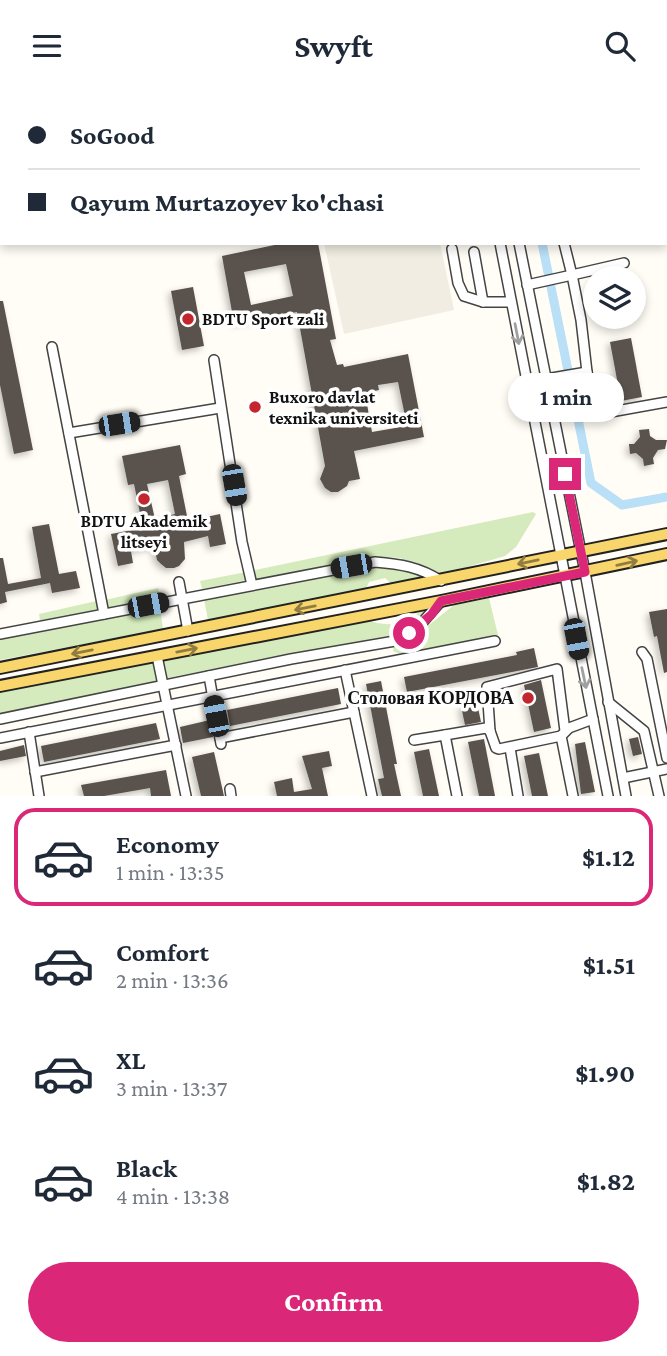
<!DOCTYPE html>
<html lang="en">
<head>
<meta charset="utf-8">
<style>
	:root { --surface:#fff; --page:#f2f2f3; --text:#1f2937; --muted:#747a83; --line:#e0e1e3; --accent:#db2777 }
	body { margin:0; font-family:"Crimson Pro",serif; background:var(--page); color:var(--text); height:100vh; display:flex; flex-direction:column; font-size:26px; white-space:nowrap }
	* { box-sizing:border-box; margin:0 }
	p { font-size:23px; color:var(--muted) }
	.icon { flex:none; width:38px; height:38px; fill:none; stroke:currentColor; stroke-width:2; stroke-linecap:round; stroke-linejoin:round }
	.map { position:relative; height:705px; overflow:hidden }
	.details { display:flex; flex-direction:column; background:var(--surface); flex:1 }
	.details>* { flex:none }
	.top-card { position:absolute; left:0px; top:0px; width:668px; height:154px; box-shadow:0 4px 10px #0003; display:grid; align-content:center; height:154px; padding:0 28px; background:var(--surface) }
	.buttons { position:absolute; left:583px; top:175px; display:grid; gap:14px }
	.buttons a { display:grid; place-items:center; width:63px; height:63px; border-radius:50%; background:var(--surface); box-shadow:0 4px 10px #0003; font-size:35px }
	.end { position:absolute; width:32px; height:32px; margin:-16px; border:9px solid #db2777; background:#fff; box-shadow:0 0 0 4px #fff }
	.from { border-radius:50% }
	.bubble { position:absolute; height:49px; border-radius:24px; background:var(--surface); box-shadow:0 4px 10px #0003; font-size:23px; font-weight:700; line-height:49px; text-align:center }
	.car { position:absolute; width:21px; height:42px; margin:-21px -10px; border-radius:9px; box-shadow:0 0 5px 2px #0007; background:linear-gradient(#222 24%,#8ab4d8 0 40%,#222 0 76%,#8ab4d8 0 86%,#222 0) }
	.top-card b { display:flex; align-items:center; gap:24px; height:66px; font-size:26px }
	.top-card b+b { border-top:2px solid var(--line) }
	.top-card i { width:18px; height:18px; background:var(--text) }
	ul { padding:12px 0 0; list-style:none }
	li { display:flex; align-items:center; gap:21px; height:98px; margin:0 14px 10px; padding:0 14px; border:4px solid transparent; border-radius:21px }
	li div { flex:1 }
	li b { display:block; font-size:26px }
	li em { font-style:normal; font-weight:700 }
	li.current { border-color:var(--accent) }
	li>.icon { width:63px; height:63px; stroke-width:1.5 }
	.cta { display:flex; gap:14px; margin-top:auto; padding:14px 28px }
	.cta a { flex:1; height:80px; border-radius:42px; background:var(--accent); color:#fff; font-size:28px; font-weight:700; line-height:80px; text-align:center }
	header { display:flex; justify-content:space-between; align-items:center; height:91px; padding:0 28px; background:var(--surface); font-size:32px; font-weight:700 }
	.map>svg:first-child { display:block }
</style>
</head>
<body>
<header><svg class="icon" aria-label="menu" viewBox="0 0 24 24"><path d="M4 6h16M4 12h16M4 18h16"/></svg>Swyft<svg class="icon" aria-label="search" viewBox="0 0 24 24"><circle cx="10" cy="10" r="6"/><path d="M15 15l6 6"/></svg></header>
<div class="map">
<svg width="667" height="705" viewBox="0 0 667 705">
	<defs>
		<filter id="shadow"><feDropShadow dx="-3" dy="3" stdDeviation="3.5" flood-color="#0004"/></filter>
	</defs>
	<rect width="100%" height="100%" fill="#fffdf5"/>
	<g fill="#d5ebbd">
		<polygon points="533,421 536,423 516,456 505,465 443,483 400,467 385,466 253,490 251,480"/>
		<polygon points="379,475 398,476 429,486 393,494 385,487 369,491 365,500 208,529 204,508"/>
		<polygon points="246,481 248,489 202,498 200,490"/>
		<polygon points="158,497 160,506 109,517 106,516 105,509"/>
		<polygon points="489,507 498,544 400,563 393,560 394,554 414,546 454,514"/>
		<polygon points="101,509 102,518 40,530 39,523"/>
		<polygon points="160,517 163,538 0,569 0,546"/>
		<path d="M432,517L424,527L399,543L166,587L163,569L366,529C379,533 393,536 406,529C419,523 416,520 432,517Z"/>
		<polygon points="155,569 160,590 0,623 0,601"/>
	</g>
	<polygon fill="#f1ede2" points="324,152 440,152 454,219 344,243"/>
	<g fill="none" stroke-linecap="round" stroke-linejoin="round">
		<g stroke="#b9e0f7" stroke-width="9">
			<polyline points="513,0 513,2"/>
			<polyline points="542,152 591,392 622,414 667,406"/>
		</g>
	</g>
	<g fill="#5a524d" fill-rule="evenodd" filter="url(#shadow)">
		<path d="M284,152H318L336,248L330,249L337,274L343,273L344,276L408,263L424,346L354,360L360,388L349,390L347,395L338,401H331L325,397L320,388L325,375L297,221L234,232L222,165ZM286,173L293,205L251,214L244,181ZM398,291L407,335L372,341L365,302L379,299L378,294Z"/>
		<polygon points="193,196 204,255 182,259 171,200"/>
		<polygon points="0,210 3,210 33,359 14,363 0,294"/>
		<polygon points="631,247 642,306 621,310 610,251"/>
		<polygon points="649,338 650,345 656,349 667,349 665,358 658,359 653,367 654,373 644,375 643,368 636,362 630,363 629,353 634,353 640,346 639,339"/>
		<path d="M180,354L186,383L179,385L188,430L220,423L226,453L210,456L208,445L184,451L185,468L179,475L174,477H166L161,473L157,469L154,455L131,460L133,472L118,475L111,443L143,437L134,393L128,394L122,365ZM168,389L175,423L155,428L147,393Z"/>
		<polygon points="49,433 59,483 76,480 80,497 52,502 50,492 5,501 7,511 0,513 0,467 3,467 8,493 41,487 32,436"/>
		<polygon points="667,518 667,581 664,582 657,545 654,546 649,521"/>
		<polygon points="534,557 538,576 407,601 404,586 517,564 516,561"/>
		<polygon points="541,589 551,637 534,641 524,594"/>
		<polygon points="381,590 397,673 394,673 401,705 382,705 378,688 384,687 366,593"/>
		<polygon points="338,597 341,613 230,635 227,619"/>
		<polygon points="477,612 481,631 465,634 461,615"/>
		<polygon points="210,629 213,646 183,652 180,636"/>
		<polygon points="156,632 160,648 44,671 41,655"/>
		<polygon points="638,646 642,663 633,665 629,648"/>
		<polygon points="484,648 495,705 479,705 468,651"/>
		<polygon points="585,651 595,701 581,703 575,653"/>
		<polygon points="24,654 26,665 0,670 0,660"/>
		<polygon points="429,658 439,705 423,705 414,661"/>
		<polygon points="329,660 332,675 322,677 328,705 277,705 274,691 292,687 294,701 312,698 302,665"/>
		<polygon points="214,661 224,705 201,705 192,666"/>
		<polygon points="539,662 548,705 532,705 524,665"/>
		<polygon points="166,679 171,705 151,705 150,697 104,705 84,705 81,694"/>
	</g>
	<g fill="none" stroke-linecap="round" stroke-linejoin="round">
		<g stroke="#444" stroke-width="12">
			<g id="minor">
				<polyline points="120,0 120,2"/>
				<polyline points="153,0 153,2"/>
				<polyline points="423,0 423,2"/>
				<polyline points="438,0 439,2"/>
				<polyline points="470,0 470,2"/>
				<polyline points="488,0 488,2"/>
				<polyline points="181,2 182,0"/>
				<polyline points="580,2 588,0"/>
				<polyline points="0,38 2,38"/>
				<polyline points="500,152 608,705"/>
				<polyline points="519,152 585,481 626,705"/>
				<polyline points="564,152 572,184 624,172"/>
				<polyline points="452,158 458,192 464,205 483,211 511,211"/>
				<polyline points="474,161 483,211"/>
				<polyline points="527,194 572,184 581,229 587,281"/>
				<polyline points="52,256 104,523"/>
				<polyline points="214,269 242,451 252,494"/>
				<polyline points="546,288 587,281 594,316 605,322 667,311"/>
				<polyline points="69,342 220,317"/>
				<polyline points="179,491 188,540"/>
				<path d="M0,543L375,471C400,473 420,476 441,490"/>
				<polyline points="642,561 647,568 667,667"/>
				<polyline points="157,565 186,705"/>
				<polyline points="345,579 372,705"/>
				<polyline points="209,585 221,653"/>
				<polyline points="608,611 644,640 659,705"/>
				<polyline points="0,628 291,568 395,550 421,533 441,510"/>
				<polyline points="490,640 487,596 557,578 565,640"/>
				<polyline points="29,641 39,705"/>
				<polyline points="0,647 495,550"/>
				<polyline points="220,647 354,621"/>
				<polyline points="414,649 445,644"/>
				<polyline points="510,657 518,705"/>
				<polyline points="35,681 176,654"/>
				<polyline points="623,687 667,678"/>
				<polyline points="230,698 231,705"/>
				<polyline points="457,705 445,644 486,637 490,640 496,657 499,658 561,645"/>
				<polyline points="573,705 561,645 569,637 593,628"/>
			</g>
		</g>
		<g stroke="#222" stroke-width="14">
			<g id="major">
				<polyline points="0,577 667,443"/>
				<polyline points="0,595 441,510 667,463"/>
			</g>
		</g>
		<use href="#minor" stroke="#fff" stroke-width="9"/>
		<use href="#major" stroke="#f9d66b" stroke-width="10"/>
	</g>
	<defs><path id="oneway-shaft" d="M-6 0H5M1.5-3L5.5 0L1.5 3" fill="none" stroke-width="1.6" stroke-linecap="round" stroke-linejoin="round" transform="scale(1.75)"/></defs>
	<g stroke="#a0a0a0">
		<use href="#oneway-shaft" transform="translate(517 243) rotate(79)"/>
		<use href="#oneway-shaft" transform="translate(584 587) rotate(78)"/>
	</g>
	<g stroke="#917d42">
		<use href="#oneway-shaft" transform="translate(528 471) rotate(168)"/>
		<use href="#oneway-shaft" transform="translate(627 472) rotate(-13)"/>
		<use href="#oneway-shaft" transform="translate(305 517) rotate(169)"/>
		<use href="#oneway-shaft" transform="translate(187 559) rotate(-11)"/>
		<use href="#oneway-shaft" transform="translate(82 561) rotate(169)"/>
	</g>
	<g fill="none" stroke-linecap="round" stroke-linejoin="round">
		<polyline stroke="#db2777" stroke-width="9" points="409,542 431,524 441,510 585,481 565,383"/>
	</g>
	<g fill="#c4262e" stroke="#fff" stroke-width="2.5">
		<circle cx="188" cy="228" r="7"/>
		<circle cx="255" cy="316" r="7"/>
		<circle cx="144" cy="408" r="7"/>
		<circle cx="528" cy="607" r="7"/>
	</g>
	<g text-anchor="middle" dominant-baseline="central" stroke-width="7" stroke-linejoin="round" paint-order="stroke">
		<g font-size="18" font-weight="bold" fill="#111" stroke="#fff" text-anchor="start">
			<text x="202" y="228">BDTU Sport zali</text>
			<text x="269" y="306">Buxoro davlat<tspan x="269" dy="21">texnika universiteti</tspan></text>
			<text x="144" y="430" text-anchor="middle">BDTU Akademik<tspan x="144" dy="21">litseyi</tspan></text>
			<text x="514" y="607" text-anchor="end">Столовая КОРДОВА</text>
		</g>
	</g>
</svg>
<div class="buttons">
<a><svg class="icon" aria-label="layers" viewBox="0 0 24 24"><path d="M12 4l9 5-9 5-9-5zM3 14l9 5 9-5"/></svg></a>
</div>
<i class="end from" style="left:409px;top:542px"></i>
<i class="end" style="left:565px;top:383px"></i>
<div class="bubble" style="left:508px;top:282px;width:116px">1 min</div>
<i class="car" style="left:119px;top:333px;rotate:81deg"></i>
<i class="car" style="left:234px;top:394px;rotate:170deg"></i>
<i class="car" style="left:351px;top:475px;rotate:260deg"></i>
<i class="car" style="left:148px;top:514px;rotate:79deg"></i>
<i class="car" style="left:576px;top:548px;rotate:169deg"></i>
<i class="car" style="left:216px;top:625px;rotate:349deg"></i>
<div class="top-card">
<b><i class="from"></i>SoGood</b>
<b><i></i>Qayum Murtazoyev ko'chasi</b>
</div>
</div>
<section class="details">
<ul>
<li class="current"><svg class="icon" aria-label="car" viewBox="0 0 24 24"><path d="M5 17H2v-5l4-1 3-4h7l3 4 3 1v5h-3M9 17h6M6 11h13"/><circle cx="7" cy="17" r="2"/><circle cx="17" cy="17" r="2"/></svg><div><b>Economy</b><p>1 min · 13:35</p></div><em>$1.12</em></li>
<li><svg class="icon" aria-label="car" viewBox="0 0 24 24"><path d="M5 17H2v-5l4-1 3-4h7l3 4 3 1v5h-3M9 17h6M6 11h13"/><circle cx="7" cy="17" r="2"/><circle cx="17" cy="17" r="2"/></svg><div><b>Comfort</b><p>2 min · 13:36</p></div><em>$1.51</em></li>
<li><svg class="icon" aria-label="car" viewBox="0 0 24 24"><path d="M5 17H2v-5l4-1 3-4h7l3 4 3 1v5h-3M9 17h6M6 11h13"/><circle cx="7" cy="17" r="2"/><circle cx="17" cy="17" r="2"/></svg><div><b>XL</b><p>3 min · 13:37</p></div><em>$1.90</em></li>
<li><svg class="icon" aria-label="car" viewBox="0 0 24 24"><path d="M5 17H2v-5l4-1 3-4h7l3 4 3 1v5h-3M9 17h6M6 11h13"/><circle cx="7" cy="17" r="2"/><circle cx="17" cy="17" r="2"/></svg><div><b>Black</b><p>4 min · 13:38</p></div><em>$1.82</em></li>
</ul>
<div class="cta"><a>Confirm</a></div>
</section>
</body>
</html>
